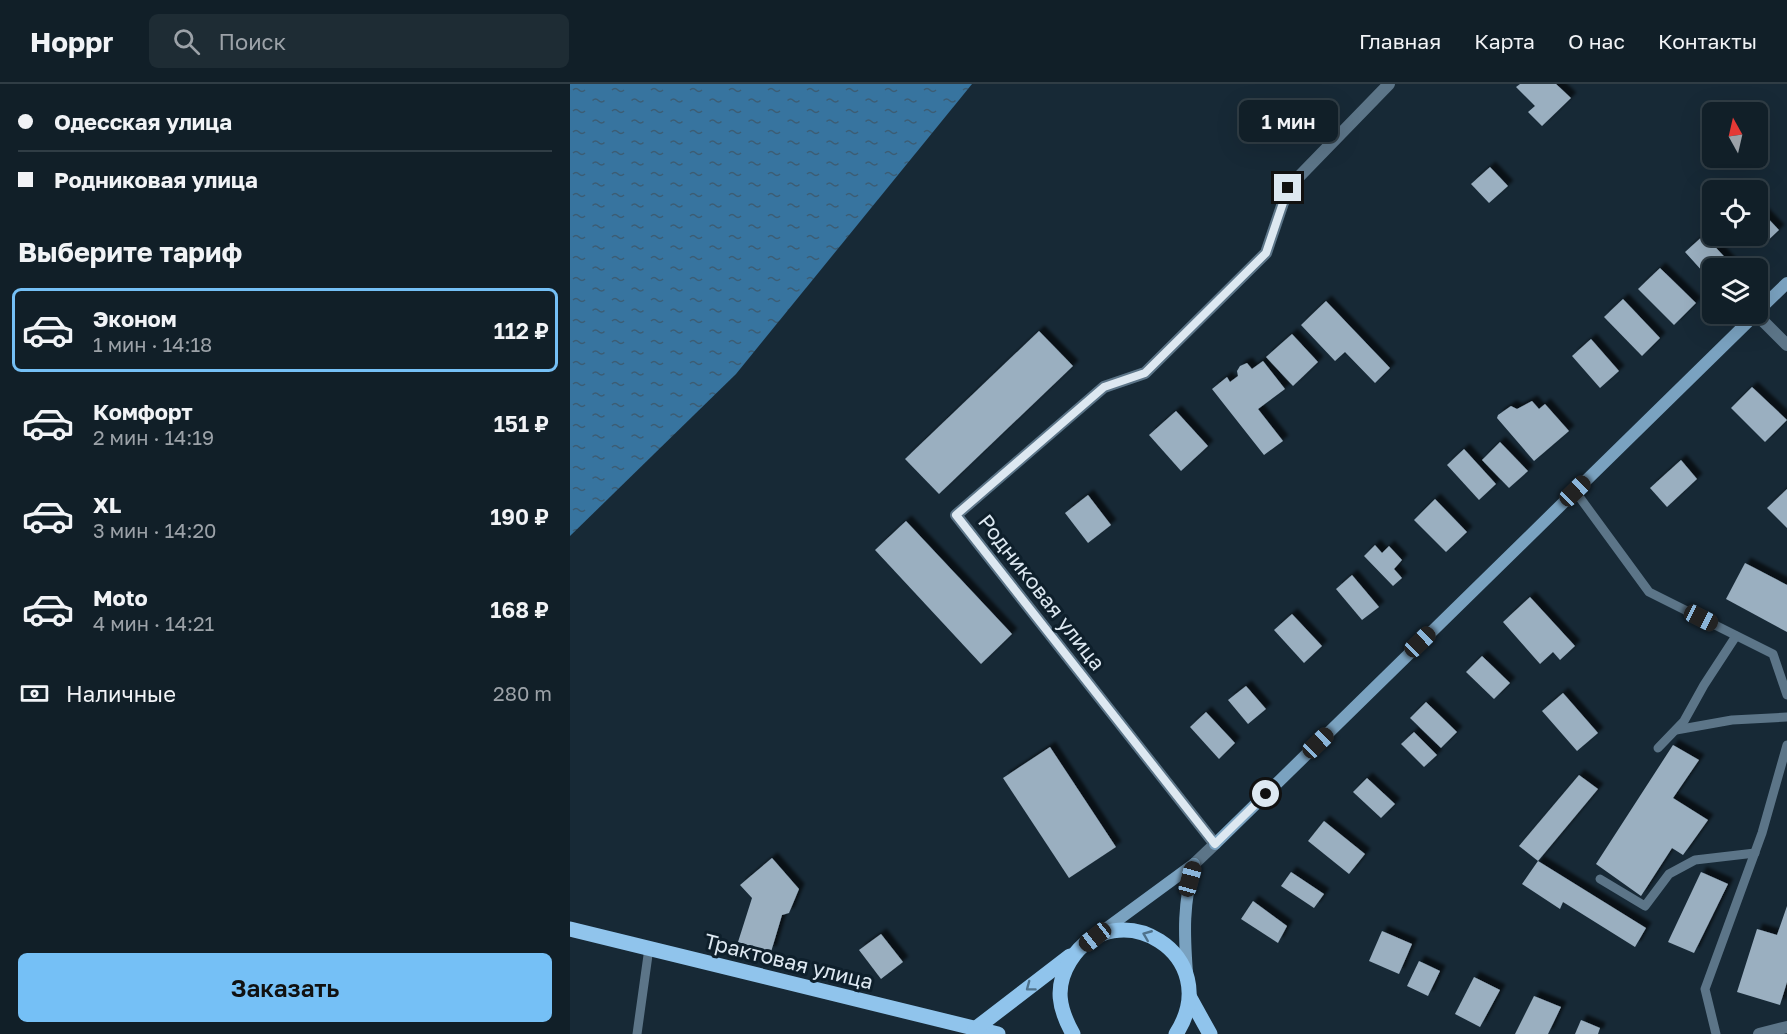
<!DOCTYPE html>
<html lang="ru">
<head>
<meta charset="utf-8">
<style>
	:root { --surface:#111f28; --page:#1e2c34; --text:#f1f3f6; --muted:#9ca2a8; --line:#303d45; --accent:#75c0f6 }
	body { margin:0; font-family:"Golos Text",sans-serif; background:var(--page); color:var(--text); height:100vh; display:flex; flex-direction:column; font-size:22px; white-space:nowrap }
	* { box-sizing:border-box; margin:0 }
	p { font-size:20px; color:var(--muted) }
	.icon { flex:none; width:33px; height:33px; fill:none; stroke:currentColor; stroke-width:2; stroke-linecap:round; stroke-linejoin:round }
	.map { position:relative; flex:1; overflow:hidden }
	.side { display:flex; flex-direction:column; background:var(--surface); width:570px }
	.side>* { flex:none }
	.guide { display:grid; align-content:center; height:132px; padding:0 18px; background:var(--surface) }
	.needle { width:39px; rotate:352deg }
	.controls { position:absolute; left:1132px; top:18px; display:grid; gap:12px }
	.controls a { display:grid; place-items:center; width:66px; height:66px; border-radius:9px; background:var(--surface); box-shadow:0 6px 24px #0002,0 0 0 2px var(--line); font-size:30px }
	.end { position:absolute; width:27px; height:27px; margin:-14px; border:8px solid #dde8f1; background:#111; box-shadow:0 0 0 3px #111 }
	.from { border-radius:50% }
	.bubble { position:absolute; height:42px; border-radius:9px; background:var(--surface); box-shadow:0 6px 24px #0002,0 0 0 2px var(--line); font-size:20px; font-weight:600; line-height:42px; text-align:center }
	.car { position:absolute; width:18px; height:36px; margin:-18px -9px; border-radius:8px; box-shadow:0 0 4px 2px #0007; background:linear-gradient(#222 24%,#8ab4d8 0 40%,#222 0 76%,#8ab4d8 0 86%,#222 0) }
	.guide b { display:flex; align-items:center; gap:21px; height:57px; font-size:22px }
	.guide b+b { border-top:2px solid var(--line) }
	.guide i { width:15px; height:15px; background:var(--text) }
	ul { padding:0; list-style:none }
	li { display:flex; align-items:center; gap:18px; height:84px; margin:0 12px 9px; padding:0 6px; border:3px solid transparent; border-radius:9px }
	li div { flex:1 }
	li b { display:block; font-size:22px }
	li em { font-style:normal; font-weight:600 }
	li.on { border-color:var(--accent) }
	li>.icon { width:54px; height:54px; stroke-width:1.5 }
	h2 { padding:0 18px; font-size:27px; line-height:72px }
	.pay { display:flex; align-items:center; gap:15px; height:66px; padding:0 18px; font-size:22px }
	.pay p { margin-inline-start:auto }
	.cta { display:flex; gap:12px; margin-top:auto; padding:12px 18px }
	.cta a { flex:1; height:69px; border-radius:9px; background:var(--accent); color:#111; font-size:24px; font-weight:600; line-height:69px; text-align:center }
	header { display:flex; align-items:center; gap:36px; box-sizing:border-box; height:84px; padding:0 30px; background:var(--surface); border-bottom:2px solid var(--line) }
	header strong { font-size:28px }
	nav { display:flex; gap:33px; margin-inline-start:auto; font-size:21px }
	.search { width:420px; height:54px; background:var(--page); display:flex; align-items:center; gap:15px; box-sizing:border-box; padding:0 21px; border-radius:9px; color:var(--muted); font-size:22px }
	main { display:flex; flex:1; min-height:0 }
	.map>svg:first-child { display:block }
</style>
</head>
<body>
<header>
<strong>Hoppr</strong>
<div class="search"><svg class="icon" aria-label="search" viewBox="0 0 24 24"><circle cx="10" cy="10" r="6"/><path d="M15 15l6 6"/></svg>Поиск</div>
<nav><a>Главная</a><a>Карта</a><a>О нас</a><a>Контакты</a></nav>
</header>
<main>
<section class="side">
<div class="guide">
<b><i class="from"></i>Одесская улица</b>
<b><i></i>Родниковая улица</b>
</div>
<h2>Выберите тариф</h2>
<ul>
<li class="on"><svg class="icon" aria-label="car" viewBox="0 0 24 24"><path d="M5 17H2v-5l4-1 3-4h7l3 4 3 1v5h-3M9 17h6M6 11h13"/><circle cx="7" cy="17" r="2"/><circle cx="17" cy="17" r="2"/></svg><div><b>Эконом</b><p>1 мин · 14:18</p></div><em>112 ₽</em></li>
<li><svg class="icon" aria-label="car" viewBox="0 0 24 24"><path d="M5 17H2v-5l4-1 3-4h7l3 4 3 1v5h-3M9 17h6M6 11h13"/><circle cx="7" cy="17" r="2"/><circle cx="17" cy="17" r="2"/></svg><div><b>Комфорт</b><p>2 мин · 14:19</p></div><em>151 ₽</em></li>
<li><svg class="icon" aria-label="car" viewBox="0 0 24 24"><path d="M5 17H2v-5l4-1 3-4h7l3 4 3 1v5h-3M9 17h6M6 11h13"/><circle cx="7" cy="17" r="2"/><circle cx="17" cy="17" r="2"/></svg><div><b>XL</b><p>3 мин · 14:20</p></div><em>190 ₽</em></li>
<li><svg class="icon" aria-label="car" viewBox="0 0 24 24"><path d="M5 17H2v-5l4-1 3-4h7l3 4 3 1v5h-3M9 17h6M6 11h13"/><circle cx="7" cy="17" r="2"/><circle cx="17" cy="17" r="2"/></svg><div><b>Moto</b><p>4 мин · 14:21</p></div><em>168 ₽</em></li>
</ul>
<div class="pay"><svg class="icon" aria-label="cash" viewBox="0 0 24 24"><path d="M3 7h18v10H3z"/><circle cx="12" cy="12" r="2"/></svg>Наличные<p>280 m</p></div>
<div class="cta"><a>Заказать</a></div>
</section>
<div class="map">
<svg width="1217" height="950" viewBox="0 0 1217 950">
	<defs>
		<pattern id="water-ripples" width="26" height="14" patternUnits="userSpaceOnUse" patternTransform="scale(1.5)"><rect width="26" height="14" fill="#37749f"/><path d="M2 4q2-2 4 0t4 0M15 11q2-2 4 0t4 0" fill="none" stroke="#3c5d74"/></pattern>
		<filter id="shadow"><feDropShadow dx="5.5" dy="-5.5" stdDeviation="1.5" flood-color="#0009"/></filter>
	</defs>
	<rect width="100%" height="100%" fill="#172936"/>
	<polygon fill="url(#water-ripples)" points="0,0 402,0 166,290 0,452"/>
	<g fill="#9aafc0" filter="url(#shadow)">
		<polygon points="950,0 986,0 1001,14 972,42 958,28 965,22 946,3"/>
		<polygon points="920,83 938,102 919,119 901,100"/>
		<polygon points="1188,124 1209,146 1193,161 1184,152 1188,152"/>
		<polygon points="1134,151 1165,184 1143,184 1143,199 1115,168"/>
		<polygon points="1090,184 1126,219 1104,241 1068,205"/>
		<polygon points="1053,215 1090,254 1072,272 1034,233"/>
		<polygon points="756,217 820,284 805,299 775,268 765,277 731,241"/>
		<polygon points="469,247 503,282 369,410 335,375"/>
		<polygon points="722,250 748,278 723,302 696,273"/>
		<polygon points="1021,255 1049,287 1030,304 1002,272"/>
		<polygon points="693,277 715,305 688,325 713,357 694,371 642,305 657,293 660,298 668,292 667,287 670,282 677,279 682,285"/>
		<polygon points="1182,303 1217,336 1195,358 1161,324"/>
		<polygon points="962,317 969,325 975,320 999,347 964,377 927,334 928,331 941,322 947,325"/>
		<polygon points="606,327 638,362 611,387 579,351"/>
		<polygon points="930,358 958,387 939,404 912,376"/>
		<polygon points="894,365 926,400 909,416 877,381"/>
		<polygon points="1111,376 1127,395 1097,423 1080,404"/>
		<polygon points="1217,405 1217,444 1197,424"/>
		<polygon points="518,411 541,441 518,459 495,429"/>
		<polygon points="865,415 897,448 876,468 844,436"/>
		<polygon points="336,437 442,550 411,580 305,466"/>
		<polygon points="805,461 812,469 819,462 832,476 824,485 832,494 823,502 794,472"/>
		<polygon points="1175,479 1217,501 1217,548 1156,515"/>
		<polygon points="782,491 809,523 792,536 766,505"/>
		<polygon points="960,513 1005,562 990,576 983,568 970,580 933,538"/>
		<polygon points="722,530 752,562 734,579 704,546"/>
		<polygon points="912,572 940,599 924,615 896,588"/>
		<polygon points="676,602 696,625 678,640 658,616"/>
		<polygon points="993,609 1028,649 1007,667 972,627"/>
		<polygon points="856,618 887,648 871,664 840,634"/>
		<polygon points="636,628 665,659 649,675 620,643"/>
		<polygon points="844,648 867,671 854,683 831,660"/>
		<polygon points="1103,661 1129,676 1103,714 1138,736 1113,771 1102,764 1071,812 1026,780"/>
		<polygon points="480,663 546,763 499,794 433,694"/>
		<polygon points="1009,691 1028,705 968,777 949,762"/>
		<polygon points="797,694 825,720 811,734 783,708"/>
		<polygon points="754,737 795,770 779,790 738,757"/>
		<polygon points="202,774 229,805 219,829 212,831 201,868 168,858 182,814 170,801"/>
		<polygon points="968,777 1076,844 1065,863 993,818 990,825 952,800"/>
		<polygon points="721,788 754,810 744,824 711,802"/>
		<polygon points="1131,788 1158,800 1124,869 1098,858"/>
		<polygon points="683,817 717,842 708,859 671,835"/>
		<polygon points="1217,822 1217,898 1210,921 1167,908 1187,845 1207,851"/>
		<polygon points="812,847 842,860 829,890 799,877"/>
		<polygon points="311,850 333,878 311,895 289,866"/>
		<polygon points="849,877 870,887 858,912 837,902"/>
		<polygon points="904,893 930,906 910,943 885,930"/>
		<polygon points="964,912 991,923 978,950 945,950"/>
		<polygon points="1011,936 1030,944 1028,950 1005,950"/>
	</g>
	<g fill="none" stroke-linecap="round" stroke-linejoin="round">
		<g stroke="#5c7588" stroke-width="9">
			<polyline points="1005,407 1079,508 1203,570 1217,611"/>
			<polyline points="1106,646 1162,636 1217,633"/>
			<polyline points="1088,664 1114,637 1134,601 1166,552"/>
			<polyline points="1030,795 1075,822 1099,790 1125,776 1185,769"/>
			<polyline points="67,950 79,864"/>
			<polyline points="1146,950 1135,905 1192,749 1217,661"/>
		</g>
		<g stroke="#5c7588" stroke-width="12">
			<polyline points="1186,230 1217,261"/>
			<polyline points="624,780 645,760 386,431 534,303 575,289 696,169 718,104 819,0"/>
			<polyline points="1189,950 1217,943"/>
		</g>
		<g stroke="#7aa2c0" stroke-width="12">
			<polyline points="1188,227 1217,199"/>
			<polyline points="645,760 1186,230"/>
			<polyline points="530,849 624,780"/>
			<path d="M617,889C614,849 613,820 624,780"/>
		</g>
		<g stroke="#90c4ec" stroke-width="15">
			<polyline points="0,845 428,950"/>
			<polyline points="620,914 640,950"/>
			<polyline points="405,945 500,872"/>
			<path d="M503,950C489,925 484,903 500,877C546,805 657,871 606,950"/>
		</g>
	</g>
	<defs><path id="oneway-chevron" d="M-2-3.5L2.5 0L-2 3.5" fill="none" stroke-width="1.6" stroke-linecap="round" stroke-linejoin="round" transform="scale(1.5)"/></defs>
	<g stroke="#4f728c">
		<use href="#oneway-chevron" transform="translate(577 851) rotate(-158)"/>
		<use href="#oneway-chevron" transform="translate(460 903) rotate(143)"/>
	</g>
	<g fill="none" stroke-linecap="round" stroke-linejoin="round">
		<polyline stroke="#dde8f1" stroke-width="8" points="696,710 645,760 386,431 534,303 575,289 696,169 718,104"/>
	</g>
	<g text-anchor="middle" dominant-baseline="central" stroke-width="6" stroke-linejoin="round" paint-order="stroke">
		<g font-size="21" fill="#dde8f1" stroke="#0e1f2b">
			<text transform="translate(472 508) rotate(52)">Родниковая улица</text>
			<text transform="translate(219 877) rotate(14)">Трактовая улица</text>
		</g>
	</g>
</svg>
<div class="controls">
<a><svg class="needle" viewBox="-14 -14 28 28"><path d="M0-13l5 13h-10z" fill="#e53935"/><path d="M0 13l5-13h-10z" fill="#9ca2a8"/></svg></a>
<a><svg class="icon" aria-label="locate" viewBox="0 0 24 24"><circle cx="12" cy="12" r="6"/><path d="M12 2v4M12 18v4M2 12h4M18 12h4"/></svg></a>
<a><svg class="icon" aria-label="layers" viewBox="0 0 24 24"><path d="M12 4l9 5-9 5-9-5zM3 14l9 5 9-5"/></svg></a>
</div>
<i class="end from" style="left:696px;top:710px"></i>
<i class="end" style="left:718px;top:104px"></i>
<div class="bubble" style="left:669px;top:16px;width:99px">1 мин</div>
<i class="car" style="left:1005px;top:407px;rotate:46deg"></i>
<i class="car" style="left:1131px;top:534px;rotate:117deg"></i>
<i class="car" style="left:850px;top:558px;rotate:46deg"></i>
<i class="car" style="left:748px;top:659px;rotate:46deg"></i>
<i class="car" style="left:620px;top:795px;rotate:15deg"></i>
<i class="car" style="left:525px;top:853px;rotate:232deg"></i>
</div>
</main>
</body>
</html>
